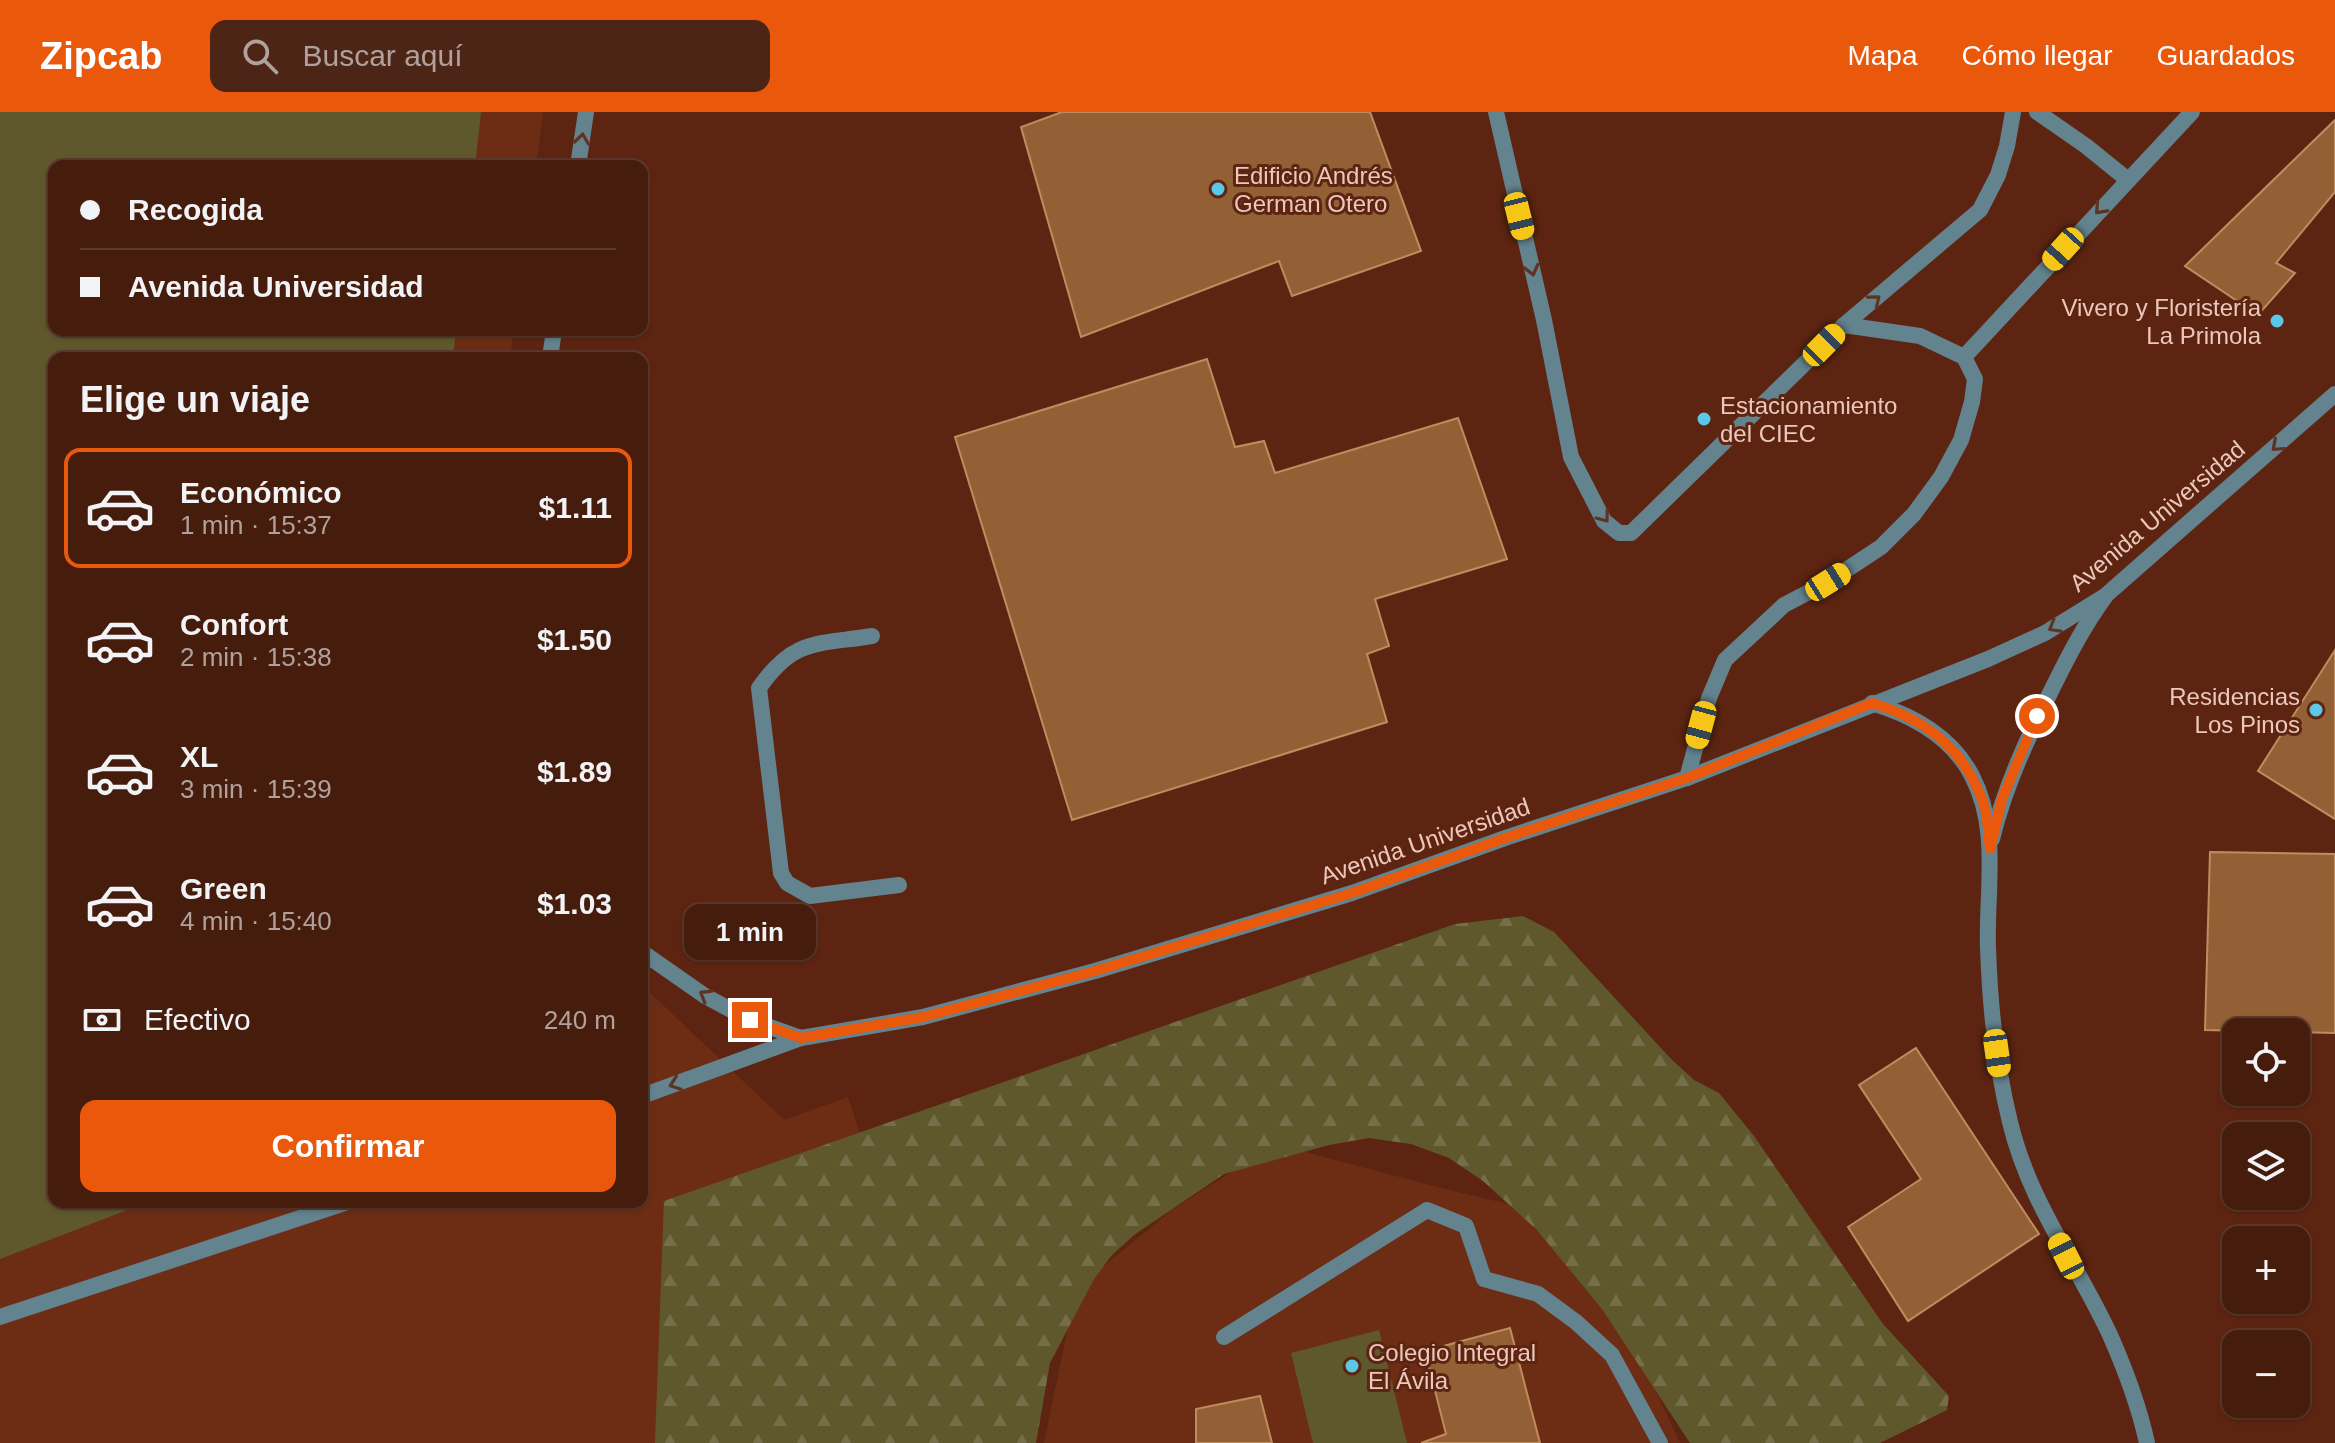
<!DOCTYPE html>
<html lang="es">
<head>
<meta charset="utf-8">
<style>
	:root { --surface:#461c0d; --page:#4d2516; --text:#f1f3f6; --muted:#b0a19d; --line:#5e3a2e; --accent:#ea580c }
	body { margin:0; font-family:Helvetica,sans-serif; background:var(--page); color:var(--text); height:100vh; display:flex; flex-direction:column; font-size:30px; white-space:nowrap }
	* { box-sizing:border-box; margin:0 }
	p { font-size:26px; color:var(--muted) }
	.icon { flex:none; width:44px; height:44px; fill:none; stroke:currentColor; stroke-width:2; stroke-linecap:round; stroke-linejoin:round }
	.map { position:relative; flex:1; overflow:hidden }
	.sheet { position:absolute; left:48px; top:240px; width:600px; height:856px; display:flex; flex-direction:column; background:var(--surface); border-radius:16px; box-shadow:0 2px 6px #0004,0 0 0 2px var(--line) }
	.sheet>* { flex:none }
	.hud { position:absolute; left:48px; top:48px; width:600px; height:176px; border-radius:16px; box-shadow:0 2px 6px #0004,0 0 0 2px var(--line); display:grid; align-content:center; height:176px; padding:0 32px; background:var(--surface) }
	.fabs { position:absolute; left:2222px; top:906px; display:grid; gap:16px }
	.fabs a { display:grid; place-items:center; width:88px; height:88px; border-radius:16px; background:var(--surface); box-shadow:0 2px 6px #0004,0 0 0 2px var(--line); font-size:40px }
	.end { position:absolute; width:36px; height:36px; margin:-18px; border:10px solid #ea580c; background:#fff; box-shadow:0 0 0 4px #fff }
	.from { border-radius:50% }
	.bubble { position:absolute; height:56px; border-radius:16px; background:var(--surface); box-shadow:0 2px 6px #0004,0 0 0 2px var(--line); font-size:26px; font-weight:600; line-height:56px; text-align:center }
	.car { position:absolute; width:24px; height:48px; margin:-24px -12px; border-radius:10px; box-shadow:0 0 6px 2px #0007; background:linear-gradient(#f5c518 24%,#345 0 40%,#f5c518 0 76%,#345 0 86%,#f5c518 0) }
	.hud b { display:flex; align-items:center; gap:28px; height:76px; font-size:30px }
	.hud b+b { border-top:2px solid var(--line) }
	.hud i { width:20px; height:20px; background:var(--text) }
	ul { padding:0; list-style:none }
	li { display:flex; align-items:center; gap:24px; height:120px; margin:0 16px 12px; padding:0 16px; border:4px solid transparent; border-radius:16px }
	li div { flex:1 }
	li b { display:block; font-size:30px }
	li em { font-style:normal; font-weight:600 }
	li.current { border-color:var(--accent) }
	li>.icon { width:72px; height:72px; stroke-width:1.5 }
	h2 { padding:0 32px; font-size:36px; line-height:96px }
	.pay { display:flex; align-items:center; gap:20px; height:88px; padding:0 32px; font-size:30px }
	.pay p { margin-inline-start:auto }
	.cta { display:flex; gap:16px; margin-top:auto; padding:16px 32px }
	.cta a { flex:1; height:92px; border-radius:16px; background:var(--accent); color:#fff; font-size:32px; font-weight:600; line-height:92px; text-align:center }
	header { display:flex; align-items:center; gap:48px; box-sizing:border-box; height:112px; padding:0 40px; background:var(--accent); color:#fff }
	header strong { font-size:38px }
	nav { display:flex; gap:44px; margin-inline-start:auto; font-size:28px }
	.search { width:560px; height:72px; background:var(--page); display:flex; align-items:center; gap:20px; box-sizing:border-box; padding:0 28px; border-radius:16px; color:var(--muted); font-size:30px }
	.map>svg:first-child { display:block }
</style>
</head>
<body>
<header>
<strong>Zipcab</strong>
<div class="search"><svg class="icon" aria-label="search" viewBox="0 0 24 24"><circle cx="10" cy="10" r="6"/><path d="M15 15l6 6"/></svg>Buscar aquí</div>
<nav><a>Mapa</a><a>Cómo llegar</a><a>Guardados</a></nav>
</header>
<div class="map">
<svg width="2335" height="1331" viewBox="0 0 2335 1331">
	<defs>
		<pattern id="forest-firs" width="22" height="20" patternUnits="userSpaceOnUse" patternTransform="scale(2)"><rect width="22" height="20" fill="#5f582d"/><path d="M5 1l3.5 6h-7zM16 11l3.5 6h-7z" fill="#766e4a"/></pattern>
	</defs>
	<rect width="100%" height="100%" fill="#5d2511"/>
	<g fill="#6d2d15">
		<polygon points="0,0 543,0 536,54 54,54 54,218 514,218 510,246 54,246 54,1090 642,1090 642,873 784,1008 848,985 961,1331 0,1331"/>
		<polygon points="1275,1032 1441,1076 1575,1108 1680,1331 1044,1331 1076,1177 1172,1098"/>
	</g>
	<g fill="#5f582d">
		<polygon points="0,0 481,0 475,54 54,54 54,218 456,218 453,246 54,246 54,1090 148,1090 0,1147"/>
		<polygon points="1379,1218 1407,1331 1313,1331 1291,1241"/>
	</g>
	<polygon fill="url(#forest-firs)" points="1523,804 1554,820 1671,947 1694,968 1719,981 1754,1024 1883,1212 1949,1284 1947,1298 1880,1331 1690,1331 1602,1197 1537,1118 1483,1069 1449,1046 1411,1032 1369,1026 1329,1033 1224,1062 1134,1123 1112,1143 1094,1167 1050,1251 1036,1331 655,1331 664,1089 1455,812"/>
	<g fill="#936035" stroke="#c18b60" stroke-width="2">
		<polygon points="1062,0 1370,0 1421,139 1292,184 1279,149 1081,225 1021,15"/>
		<polygon points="2335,8 2335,80 2276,151 2295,161 2258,203 2185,154"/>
		<polygon points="1207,247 1235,335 1264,329 1275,361 1458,306 1507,447 1375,487 1389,534 1367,542 1387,610 1072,708 955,325"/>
		<polygon points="2335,538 2335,707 2258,659"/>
		<polygon points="2210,740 2335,742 2335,921 2205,918"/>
		<polygon points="1916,936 2039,1122 1908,1209 1848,1115 1921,1067 1859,973"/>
		<polygon points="1510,1216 1540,1331 1421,1331 1446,1322 1425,1239"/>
		<polygon points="1260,1284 1272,1331 1196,1331 1196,1297"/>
	</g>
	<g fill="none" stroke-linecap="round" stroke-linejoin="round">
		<g stroke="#63838e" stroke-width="16">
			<polyline points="1496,0 1544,208 1571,345 1604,409 1619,421 1631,421 1844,213 1980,98 1998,63 2007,34 2013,0"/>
			<polyline points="2037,0 2086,34 2128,68"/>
			<polyline points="1964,245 2192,0"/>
			<path d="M872,524C816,533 794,526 759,576L781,761L787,771L810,784L899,773"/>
			<path d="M1872,591C1912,603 1952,625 1972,664C2000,717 1986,778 1988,836C1990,894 1996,954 2010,1010C2029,1090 2076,1150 2110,1223C2125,1257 2139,1294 2147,1331"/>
			<polyline points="1687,666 1709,586 1725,548 1784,493 1828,470 1881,435 1914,402 1941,365 1961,328 1972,290 1975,267 1964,245 1920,224 1844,213"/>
			<path d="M1992,727C2006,671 2029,623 2055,571C2070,541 2085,512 2105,485"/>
			<polyline points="642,984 801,926"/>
			<polyline points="0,1205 348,1090"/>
			<polyline points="1224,1225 1427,1098 1466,1114 1484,1167 1538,1182 1576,1210 1612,1243 1660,1331"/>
		</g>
		<g stroke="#63838e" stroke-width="16">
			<polyline points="578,54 586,0"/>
			<polyline points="550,246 554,218"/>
			<polyline points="642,840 705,884 750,908 801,926 923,905 1095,859 1352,781 1508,725 1687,666 1988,547 2045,521 2105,484 2335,282"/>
		</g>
	</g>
	<defs><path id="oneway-chevron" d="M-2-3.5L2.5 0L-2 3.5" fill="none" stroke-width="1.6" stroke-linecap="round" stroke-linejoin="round" transform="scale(2)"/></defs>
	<g stroke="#5e3324">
		<use href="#oneway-chevron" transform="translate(582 27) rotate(-82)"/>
		<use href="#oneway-chevron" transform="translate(2100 97) rotate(133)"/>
		<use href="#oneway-chevron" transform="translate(1532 158) rotate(76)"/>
		<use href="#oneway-chevron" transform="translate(1875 188) rotate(-40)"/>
		<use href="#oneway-chevron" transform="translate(2277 334) rotate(138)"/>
		<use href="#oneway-chevron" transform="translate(1604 405) rotate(53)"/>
		<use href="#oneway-chevron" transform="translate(2054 515) rotate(150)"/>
		<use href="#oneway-chevron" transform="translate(705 883) rotate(-149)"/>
		<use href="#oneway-chevron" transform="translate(675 972) rotate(160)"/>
	</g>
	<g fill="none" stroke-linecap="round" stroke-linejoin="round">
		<path stroke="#ea580c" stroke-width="10" d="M750,908L801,926L923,905L1095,859L1352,781L1508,725L1687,666L1872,591C1927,608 1965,637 1984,693C1988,706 1988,722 1990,737L2002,687L2037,604"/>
	</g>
	<g fill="#5bc8e7" stroke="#5d2511" stroke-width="3">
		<circle cx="1218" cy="77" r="8"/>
		<circle cx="2277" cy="209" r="8"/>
		<circle cx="1704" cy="307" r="8"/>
		<circle cx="2316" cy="598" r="8"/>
		<circle cx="1352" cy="1254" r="8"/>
	</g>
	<g text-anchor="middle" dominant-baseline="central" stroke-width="6" stroke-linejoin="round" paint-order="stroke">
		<g font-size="24" fill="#ecc8bc" stroke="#5d2511" text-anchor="start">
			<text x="1234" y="63">Edificio Andrés<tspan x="1234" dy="28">German Otero</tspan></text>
			<text x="2261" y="195" text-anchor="end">Vivero y Floristería<tspan x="2261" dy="28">La Primola</tspan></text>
			<text x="1720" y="293">Estacionamiento<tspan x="1720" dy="28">del CIEC</tspan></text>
			<text x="2300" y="584" text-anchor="end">Residencias<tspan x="2300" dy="28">Los Pinos</tspan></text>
			<text x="1368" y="1240">Colegio Integral<tspan x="1368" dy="28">El Ávila</tspan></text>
		</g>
		<g font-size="24" fill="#ecc8bc" stroke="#5d2511">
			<text transform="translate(2157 404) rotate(-40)">Avenida Universidad</text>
			<text transform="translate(1425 729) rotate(-19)">Avenida Universidad</text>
		</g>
	</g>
</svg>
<div class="fabs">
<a><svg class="icon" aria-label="locate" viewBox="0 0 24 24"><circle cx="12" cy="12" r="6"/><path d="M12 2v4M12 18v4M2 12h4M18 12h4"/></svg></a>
<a><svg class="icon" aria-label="layers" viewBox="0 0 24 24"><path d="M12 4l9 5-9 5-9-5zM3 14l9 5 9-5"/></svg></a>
<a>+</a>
<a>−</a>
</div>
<i class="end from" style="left:2037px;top:604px"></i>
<i class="end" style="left:750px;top:908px"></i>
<div class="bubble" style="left:684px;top:792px;width:132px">1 min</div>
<i class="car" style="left:1519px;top:104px;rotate:166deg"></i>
<i class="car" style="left:2063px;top:137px;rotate:222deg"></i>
<i class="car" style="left:1824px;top:233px;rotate:45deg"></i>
<i class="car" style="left:1828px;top:470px;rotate:58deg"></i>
<i class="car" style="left:1701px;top:613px;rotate:195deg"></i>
<i class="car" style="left:1997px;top:941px;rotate:172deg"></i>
<i class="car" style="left:2066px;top:1144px;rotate:333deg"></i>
<div class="hud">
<b><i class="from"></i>Recogida</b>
<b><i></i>Avenida Universidad</b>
</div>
<section class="sheet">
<h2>Elige un viaje</h2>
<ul>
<li class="current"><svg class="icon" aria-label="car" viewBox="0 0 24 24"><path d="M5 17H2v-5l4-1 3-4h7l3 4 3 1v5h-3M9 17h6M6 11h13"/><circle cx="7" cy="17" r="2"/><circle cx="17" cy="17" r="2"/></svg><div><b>Económico</b><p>1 min · 15:37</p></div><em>$1.11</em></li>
<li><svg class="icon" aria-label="car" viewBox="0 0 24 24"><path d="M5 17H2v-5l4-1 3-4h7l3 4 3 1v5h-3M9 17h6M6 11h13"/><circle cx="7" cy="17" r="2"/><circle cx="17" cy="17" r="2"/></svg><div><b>Confort</b><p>2 min · 15:38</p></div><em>$1.50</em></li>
<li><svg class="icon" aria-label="car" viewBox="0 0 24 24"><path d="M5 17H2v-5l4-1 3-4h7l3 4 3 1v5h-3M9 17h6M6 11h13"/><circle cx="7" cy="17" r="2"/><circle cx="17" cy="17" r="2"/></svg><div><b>XL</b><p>3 min · 15:39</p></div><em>$1.89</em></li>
<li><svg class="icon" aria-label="car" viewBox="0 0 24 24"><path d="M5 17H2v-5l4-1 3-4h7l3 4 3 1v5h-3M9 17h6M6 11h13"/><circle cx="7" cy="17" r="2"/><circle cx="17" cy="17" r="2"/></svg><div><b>Green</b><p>4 min · 15:40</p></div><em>$1.03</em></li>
</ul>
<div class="pay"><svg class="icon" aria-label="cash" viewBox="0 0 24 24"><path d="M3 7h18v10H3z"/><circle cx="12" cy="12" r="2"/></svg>Efectivo<p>240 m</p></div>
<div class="cta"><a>Confirmar</a></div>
</section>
</div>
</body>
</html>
